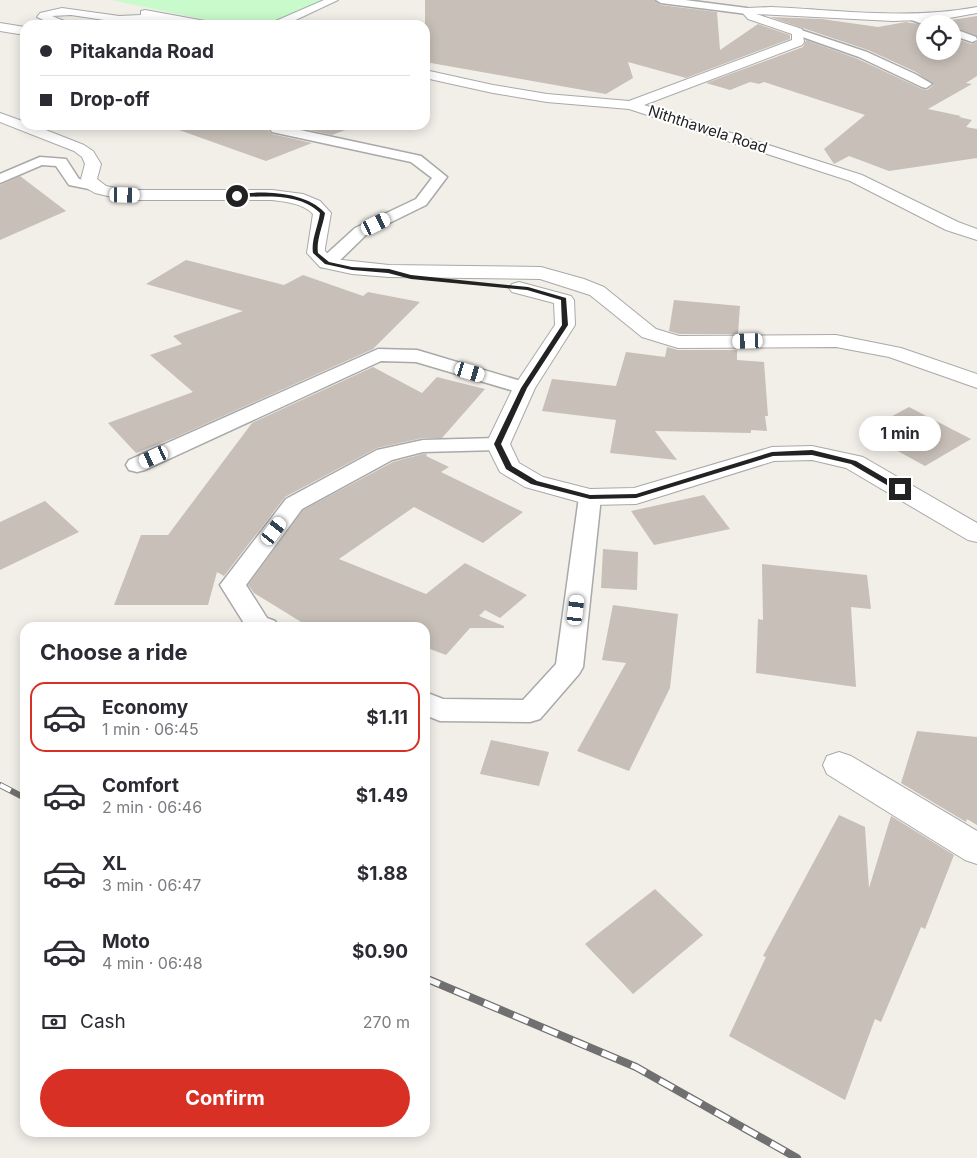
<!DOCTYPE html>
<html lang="en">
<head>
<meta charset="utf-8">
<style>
	:root { --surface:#fff; --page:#f2f2f3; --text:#2b2b33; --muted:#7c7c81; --line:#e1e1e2; --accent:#d93025 }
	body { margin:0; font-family:Inter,sans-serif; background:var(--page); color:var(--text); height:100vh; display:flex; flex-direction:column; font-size:19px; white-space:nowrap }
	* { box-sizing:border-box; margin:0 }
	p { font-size:16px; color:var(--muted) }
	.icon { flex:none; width:28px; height:28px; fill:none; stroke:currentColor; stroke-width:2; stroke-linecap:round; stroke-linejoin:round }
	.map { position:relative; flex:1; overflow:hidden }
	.details { position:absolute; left:20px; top:622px; width:410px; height:515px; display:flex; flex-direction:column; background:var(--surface); border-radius:15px; box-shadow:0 2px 12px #0003 }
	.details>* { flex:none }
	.guide { position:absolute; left:20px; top:20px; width:410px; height:110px; border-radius:15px; box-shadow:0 2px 12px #0003; display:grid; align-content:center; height:110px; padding:0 20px; background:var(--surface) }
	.tools { position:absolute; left:916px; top:15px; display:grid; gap:10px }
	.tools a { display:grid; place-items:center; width:45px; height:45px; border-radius:50%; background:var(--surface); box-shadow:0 2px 12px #0003; font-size:25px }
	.end { position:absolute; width:22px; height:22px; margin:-11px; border:6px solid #222; background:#fff; box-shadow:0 0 0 2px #fff }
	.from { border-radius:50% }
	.bubble { position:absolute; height:35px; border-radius:18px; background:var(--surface); box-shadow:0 2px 12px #0003; font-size:16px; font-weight:700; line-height:35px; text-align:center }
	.car { position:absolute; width:15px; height:30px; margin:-15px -8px; border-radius:6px; box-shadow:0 0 4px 1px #0007; background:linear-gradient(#fff 24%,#345 0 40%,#fff 0 76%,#345 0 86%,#fff 0) }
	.guide b { display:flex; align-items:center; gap:18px; height:48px; font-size:19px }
	.guide b+b { border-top:1px solid var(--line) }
	.guide i { width:12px; height:12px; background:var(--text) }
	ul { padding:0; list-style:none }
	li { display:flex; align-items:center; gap:15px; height:70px; margin:0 10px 8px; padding:0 10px; border:2px solid transparent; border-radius:15px }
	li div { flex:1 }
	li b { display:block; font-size:19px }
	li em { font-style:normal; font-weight:700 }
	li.on { border-color:var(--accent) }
	li>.icon { width:45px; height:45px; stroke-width:1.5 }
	h2 { padding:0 20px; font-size:22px; line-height:60px }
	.pay { display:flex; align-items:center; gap:12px; height:55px; padding:0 20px; font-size:19px }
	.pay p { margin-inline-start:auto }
	.primary-button { display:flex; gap:10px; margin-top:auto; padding:10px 20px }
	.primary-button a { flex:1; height:58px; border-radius:30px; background:var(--accent); color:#fff; font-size:20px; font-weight:700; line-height:58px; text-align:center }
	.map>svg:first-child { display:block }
</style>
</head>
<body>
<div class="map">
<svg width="977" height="1158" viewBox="0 0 977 1158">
	<rect width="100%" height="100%" fill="#f2efe9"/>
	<polygon fill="#c8facc" points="112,0 324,0 266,25 228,25"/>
	<g fill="#c7bfb8">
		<polygon points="425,0 654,0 661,5 717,12 720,50 758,24 790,35 790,39 686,78 628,62 633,78 606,94 425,62"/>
		<polygon points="977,16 977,36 952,26 952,24 940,24 939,22"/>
		<polygon points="770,17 822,19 878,27 906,22 918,24 925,27 925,51 952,51 952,37 971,44 977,42 977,76 966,83 972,84 928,109 961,116 959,117 972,120 966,127 977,129 977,158 889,171 849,156 834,164 824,149 865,115 764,82 759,84 750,82 730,90 706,83 803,47 806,40 858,59 922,89 927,90 934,85 916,72 868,50"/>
		<polygon points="180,125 270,125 268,130 272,134 312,143 266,161 179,130"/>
		<polygon points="286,125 351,125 351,128 332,135"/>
		<polygon points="20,176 66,211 0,240 0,185"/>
		<polygon points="186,260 284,285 303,275 363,296 368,292 420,302 373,349 174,438 136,453 108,423 193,392 150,355 182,344 173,336 243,311 146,284"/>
		<polygon points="674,300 740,306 738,334 679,334 669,331"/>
		<polygon points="667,347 678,350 737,350 737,360 764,362 768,416 765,416 767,431 751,430 751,433 655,431 677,460 610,453 616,420 542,411 552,379 616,386 626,352 665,357"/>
		<polygon points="373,367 422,393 437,377 485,389 442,438 423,438 377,448 285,497 224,576 217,572 208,605 114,605 141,535 168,535 252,423"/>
		<polygon points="909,407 971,439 925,466 863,432"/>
		<polygon points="423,454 427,454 426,456 449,467 441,472 523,512 483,543 414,507 339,559 426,594 465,563 527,595 500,618 485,610 479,616 504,626 504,628 470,628 446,655 425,647 425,628 311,628 254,593 248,585 303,510 393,462"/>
		<polygon points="704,495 730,529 654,545 631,511"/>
		<polygon points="45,501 79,532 0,570 0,522"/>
		<polygon points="603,549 638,552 637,590 601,588"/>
		<polygon points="762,564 867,575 871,609 851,607 856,687 756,673 758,619 763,620"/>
		<polygon points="613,605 678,614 670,688 629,771 577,751 626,663 602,660"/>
		<polygon points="917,731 977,737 977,825 967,819 966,822 901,783"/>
		<polygon points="491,740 549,752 539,786 480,774"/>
		<polygon points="839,815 865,827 869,888 891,816 954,855 925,929 921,927 881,1022 875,1019 845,1100 729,1036 766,957 763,956"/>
		<polygon points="655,889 703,935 633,994 585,944"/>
	</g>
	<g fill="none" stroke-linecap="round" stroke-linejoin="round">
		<g stroke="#a9a9a9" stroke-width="3">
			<g id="service">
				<polygon points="656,0 685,0 747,8 752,11 747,14 661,3"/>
				<polygon points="913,14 937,22 938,24 925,25 909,19 908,17"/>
				<polygon points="952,28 976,37 977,40 972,42 952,35"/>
				<polygon points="798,29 867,52 915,74 932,84 926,88 922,87 859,57 794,34 793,32 794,30"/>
				<polygon points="277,125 421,156 447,177 426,205 367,234 333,267 321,267 319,263 321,259 355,228 416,199 432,178 411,162 272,132 270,129 272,126"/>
				<polygon points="40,157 66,159 79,179 99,183 101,186 99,189 94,190 69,185 56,166 42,165 0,183 0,174"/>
				<polygon points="378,349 417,350 531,384 534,388 531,392 524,394 416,362 381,361 145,470 137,472 129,470 126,465 129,460"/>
				<polygon points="498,438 506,439 509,444 506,449 498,450 423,452 392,460 302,509 246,585 267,618 275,621 279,628 247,628 220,585 286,499 377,450 423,440"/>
				<polygon points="590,490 598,492 601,497 583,667 579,674 540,719 530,722 440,721 425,715 425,692 443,699 523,700 556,664 579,497 582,492"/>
			</g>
		</g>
		<g stroke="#a9a9a9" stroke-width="2">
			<g id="minor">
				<polygon points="324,0 338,0 285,25 269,25 271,23"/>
				<path d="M771,7C840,10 908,20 977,7V13L944,19L893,21L756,14L802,29L804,42L802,45L644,105L862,175L958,222L977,229V240L946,230L850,181L629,109L547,102L493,93L425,78V70L493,85L547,94L629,101L792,40V34L748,19L741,11L747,8Z"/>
				<polygon points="62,8 119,16 141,15 141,11 145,10 205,21 211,25 188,25 161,20 124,23 71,15 52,16 69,23 71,25 54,25 37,17 40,13"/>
				<polygon points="0,23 25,27 25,35 0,31"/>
				<path d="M0,113L25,122V125H33L84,145L93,151L101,164L97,179L106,186L125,190H272L303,194L320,201L331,213L325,248V251L333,259L389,265L541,267L584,279L604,287L656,329L679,336L836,335L901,348L977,374V388L889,357L836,347L678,348L642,337L590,295L540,279L389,277L352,274L320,267L307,253L313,214C302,203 287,202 272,200H125L95,193L88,189L81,179L85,164L82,157L74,151L0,122Z"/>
				<polygon points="519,282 571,296 574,300 575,325 535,388 510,444 519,463 543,477 590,489 634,488 772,447 812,446 863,457 977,523 977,542 968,540 846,468 812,460 774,461 636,504 590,505 525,487 500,472 486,444 513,388 555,325 554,303 512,292 509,288 512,284"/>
				<polygon points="839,752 851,756 977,831 977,864 965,860 827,774 823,765 827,756"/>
			</g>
		</g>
		<use href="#service" fill="#fff" fill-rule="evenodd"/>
		<use href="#minor" fill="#fff" fill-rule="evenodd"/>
		<g stroke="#707070" stroke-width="6">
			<polyline id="rail-far1" points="0,785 25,798"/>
		</g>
		<g stroke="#707070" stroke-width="8">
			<polyline id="rail" points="425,978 636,1067 797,1158"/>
		</g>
		<use href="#rail-far1" stroke="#fff" stroke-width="4.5" stroke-dasharray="12" stroke-linecap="butt"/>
		<use href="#rail" stroke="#fff" stroke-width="5.5" stroke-dasharray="16" stroke-linecap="butt"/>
	</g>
	<path fill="#222" d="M235,194C263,191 305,191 325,213C323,226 316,240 318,253L329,262L352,267L389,269L411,275L528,287L566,298L568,325L527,388L501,444L512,466L537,481L590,495L636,494L772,452L812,450L856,461L904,489L897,491L851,464L812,455L773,456L636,498L590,499L531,484L506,469L494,444L521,388L562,325L561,300L527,290L411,279L388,273L352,270L325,264L313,253C311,240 318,227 320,213C299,192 264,197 237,197Z"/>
	<g text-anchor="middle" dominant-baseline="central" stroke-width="4" stroke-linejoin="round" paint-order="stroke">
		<g font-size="15" fill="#222" stroke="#fff">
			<text transform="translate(708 129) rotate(18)">Niththawela Road</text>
		</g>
	</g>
</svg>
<div class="tools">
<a><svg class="icon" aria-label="locate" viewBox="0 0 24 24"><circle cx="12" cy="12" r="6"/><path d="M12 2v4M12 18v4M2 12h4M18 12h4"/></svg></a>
</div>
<i class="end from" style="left:237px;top:196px"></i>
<i class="end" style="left:900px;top:489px"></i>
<div class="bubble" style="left:859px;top:416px;width:82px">1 min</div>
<i class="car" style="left:125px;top:195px;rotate:91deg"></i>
<i class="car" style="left:376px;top:224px;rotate:64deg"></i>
<i class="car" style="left:748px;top:341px;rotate:268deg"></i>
<i class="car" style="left:470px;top:372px;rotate:107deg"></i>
<i class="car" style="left:154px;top:457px;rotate:245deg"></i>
<i class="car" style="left:274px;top:531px;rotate:37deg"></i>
<i class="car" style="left:576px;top:610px;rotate:7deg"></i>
<div class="guide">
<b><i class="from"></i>Pitakanda Road</b>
<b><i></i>Drop-off</b>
</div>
<section class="details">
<h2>Choose a ride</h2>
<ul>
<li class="on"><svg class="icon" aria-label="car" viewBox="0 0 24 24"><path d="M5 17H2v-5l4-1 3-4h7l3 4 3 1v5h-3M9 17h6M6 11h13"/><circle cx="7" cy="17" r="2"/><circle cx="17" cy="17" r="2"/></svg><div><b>Economy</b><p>1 min · 06:45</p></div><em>$1.11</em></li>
<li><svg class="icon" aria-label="car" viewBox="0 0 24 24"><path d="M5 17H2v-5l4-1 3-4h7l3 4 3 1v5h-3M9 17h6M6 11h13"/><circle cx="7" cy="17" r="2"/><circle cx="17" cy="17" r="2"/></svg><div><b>Comfort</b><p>2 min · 06:46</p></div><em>$1.49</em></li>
<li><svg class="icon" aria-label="car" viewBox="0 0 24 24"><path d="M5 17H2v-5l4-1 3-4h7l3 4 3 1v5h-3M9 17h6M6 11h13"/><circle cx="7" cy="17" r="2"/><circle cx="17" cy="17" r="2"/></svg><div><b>XL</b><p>3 min · 06:47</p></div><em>$1.88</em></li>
<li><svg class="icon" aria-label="car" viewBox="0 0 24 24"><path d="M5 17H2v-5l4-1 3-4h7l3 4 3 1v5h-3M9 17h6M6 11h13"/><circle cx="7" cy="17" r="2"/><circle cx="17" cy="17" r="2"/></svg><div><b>Moto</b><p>4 min · 06:48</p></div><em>$0.90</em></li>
</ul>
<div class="pay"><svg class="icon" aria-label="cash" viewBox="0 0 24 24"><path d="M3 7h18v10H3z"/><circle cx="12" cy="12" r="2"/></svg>Cash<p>270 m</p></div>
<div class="primary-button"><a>Confirm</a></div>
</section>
</div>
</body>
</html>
